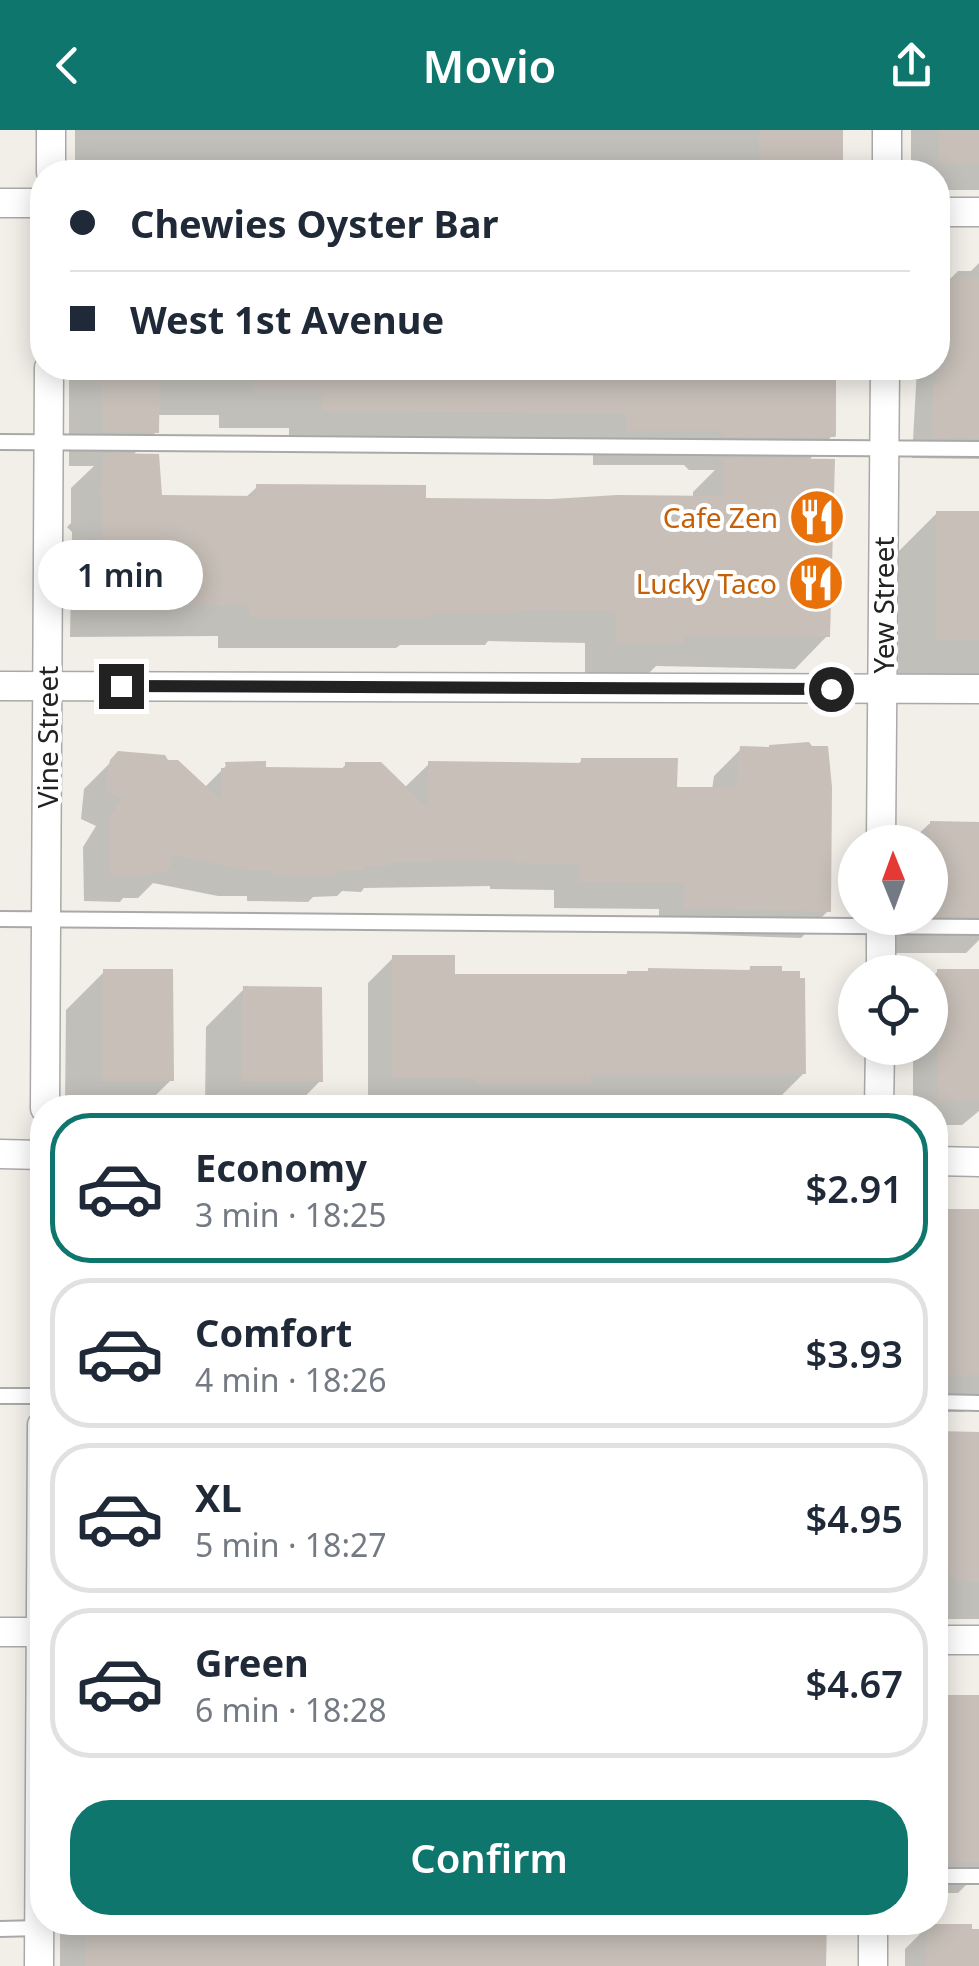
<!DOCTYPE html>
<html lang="en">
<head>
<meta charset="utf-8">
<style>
	:root { --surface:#fff; --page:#f6f6f7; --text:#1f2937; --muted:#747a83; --line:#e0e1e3; --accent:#0f766e }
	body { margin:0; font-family:"Noto Sans",sans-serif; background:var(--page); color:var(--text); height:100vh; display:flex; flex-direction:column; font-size:38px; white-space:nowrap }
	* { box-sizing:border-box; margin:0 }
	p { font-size:32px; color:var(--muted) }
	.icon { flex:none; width:55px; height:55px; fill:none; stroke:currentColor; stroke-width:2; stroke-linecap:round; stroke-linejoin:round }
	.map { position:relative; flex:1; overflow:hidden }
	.side { position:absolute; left:30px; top:965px; width:918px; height:840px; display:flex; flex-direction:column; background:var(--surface); border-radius:40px; box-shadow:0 5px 25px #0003 }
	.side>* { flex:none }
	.guide { position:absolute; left:30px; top:30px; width:920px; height:220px; border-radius:40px; box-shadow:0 5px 25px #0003; display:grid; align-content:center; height:220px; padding:0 40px; background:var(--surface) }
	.needle { width:65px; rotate:359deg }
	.buttons { position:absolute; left:838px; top:695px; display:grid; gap:20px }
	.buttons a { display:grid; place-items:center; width:110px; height:110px; border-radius:50%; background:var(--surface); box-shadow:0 5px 25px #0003; font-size:50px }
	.end { position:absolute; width:45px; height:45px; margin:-22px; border:12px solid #222; background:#fff; box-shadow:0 0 0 5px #fff }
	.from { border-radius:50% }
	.bubble { position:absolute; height:70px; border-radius:35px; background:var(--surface); box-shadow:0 5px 25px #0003; font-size:32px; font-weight:600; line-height:70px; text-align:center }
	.guide b { display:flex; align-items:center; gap:35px; height:95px; font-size:38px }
	.guide b+b { border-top:2px solid var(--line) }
	.guide i { width:25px; height:25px; background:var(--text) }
	ul { padding:18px 0 0; list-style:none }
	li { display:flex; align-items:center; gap:30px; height:150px; margin:0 20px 15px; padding:0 20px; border:5px solid var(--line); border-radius:40px }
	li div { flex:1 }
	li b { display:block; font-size:38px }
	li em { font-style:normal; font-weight:600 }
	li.current { border-color:var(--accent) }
	li>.icon { width:90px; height:90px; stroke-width:1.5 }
	.primary-button { display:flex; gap:20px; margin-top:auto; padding:20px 40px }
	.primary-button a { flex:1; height:115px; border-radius:40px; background:var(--accent); color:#fff; font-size:40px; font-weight:600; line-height:115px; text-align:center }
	header { display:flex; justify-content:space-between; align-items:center; height:130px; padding:0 40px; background:var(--accent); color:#fff; font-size:45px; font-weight:600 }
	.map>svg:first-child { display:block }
</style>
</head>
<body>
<header><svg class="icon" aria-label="back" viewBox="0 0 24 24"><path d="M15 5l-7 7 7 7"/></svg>Movio<svg class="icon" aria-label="share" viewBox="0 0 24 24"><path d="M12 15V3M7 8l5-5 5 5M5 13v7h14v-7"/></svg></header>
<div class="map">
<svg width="979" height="1836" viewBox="0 0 979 1836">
	<rect width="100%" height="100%" fill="#f2efe9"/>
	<g fill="#0003" fill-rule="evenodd">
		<polygon points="75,0 840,0 840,34 832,42 343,36 338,40 275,42 217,41 217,34 75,35"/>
		<polygon points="911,0 979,0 979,60 938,60 938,42 911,42"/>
		<polygon points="979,133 979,329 912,328 917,238 938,238 938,153 948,151 958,141 971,141"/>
		<path d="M69,238H833L832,306L808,331L827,506L795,539L656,536L648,544H585V513L488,511L485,515H400L396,518H218V506L70,507L72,402L67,397L71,393V358L94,336H69ZM157,285H219V298H289V314L593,318V335H684L689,340H715L693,362V368L424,370L257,357L245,368H160L132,326L157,301Z"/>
		<polygon points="937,383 979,383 979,548 898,547 899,421"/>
		<polygon points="741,619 828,781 801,808 659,803 659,779 554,778 554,760 490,759 490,756 364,758 361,762 342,761 337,766 313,767 308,772 247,771 247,766 218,766 153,753 138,768 123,768 120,772 84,771 83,717 96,696 81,689 84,659 119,624 204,658 227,635 264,640 340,641 346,634 404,658 429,634 577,635 582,630 675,660 712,660 714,646"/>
		<polygon points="929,694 979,694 979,810 966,823 890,823 891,788 930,788 930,712 910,712"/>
		<polygon points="393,828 452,846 645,844 649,840 747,842 751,838 804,943 779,968 574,967 564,977 452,977 452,973 422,971 368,972 368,853"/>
		<polygon points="938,841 979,841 979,981 962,995 935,995 935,978 913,978 913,918 930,918 930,850"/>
		<polygon points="104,842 171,950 143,978 65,978 66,880"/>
		<polygon points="244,859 320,951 294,978 205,978 206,897"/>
		<polygon points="935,1081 979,1081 979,1267 964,1282 935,1282"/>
		<polygon points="938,1304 979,1304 979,1489 935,1489 935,1307"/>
		<polygon points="937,1567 979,1568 979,1742 958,1763 935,1763"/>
		<polygon points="60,1792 279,1792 279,1801 318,1802 328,1792 824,1792 824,1836 60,1836"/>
		<polygon points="927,1797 979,1802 979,1836 905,1836 905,1819"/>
	</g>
	<g fill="#c7bfb8">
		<rect x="759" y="0" width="84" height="35"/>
		<rect x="939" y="0" width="40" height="33"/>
		<polygon points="938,148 979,149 979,308 932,308 933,254 936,254 938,238"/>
		<polygon points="102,238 160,238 159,303 103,302"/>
		<polygon points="253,238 836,238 836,305 835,307 724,307 719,301 627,301 627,284 322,281 323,264 253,264"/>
		<polygon points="103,323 159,324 162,365 256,366 256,354 426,355 426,368 552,369 617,365 723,366 724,328 835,329 830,507 683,505 683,513 616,513 616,481 519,480 519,483 431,483 431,487 249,487 250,475 101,476 103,369 97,363 102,358"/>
		<polygon points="936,381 979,381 979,510 935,510"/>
		<polygon points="809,612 812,616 828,616 832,657 831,782 684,778 685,753 580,752 580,734 516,733 516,730 390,732 390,736 365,736 366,740 337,741 338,746 273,745 273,740 246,740 172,725 172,734 167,742 151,743 149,746 110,745 109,688 121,669 107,662 107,646 110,630 118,621 165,625 168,630 178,630 221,670 221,638 226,638 225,632 266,631 266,637 345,638 345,632 381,632 428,678 428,631 581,633 581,628 678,628 677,657 736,657 740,616 769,617 769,615"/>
		<polygon points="930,691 979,692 979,786 930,786"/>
		<polygon points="392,825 455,825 455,844 627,844 627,841 648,841 648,838 750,840 750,836 782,836 782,841 800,841 800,848 805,848 806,944 591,943 591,953 476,953 476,949 449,947 392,948"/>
		<polygon points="103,839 173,839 174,951 102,951"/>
		<polygon points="937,839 979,839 979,970 938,971"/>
		<polygon points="243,856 322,857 323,952 241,952"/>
		<rect x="935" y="1079" width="44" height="166"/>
		<polygon points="937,1301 979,1302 979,1452 957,1451 936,1431"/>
		<polygon points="936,1565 979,1565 979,1732 937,1732"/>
		<polygon points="86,1792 282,1792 282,1799 337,1800 337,1792 827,1792 826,1836 86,1836"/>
		<polygon points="926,1794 972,1794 972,1799 979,1799 979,1836 926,1836"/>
	</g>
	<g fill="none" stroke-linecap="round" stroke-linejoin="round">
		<g stroke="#a9a9a9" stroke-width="18">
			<g id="service">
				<polyline points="0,312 979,319"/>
				<polyline points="0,789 979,797"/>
				<polyline points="0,1266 42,1266"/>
				<polyline points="935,1272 979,1273"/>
				<polyline points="935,1746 979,1746"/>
				<polyline points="0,1799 39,1798"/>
			</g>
		</g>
		<g stroke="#a9a9a9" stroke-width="31">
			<g id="minor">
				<polyline points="51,42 51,0"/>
				<polyline points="887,42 887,0"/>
				<polyline points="0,73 42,73"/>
				<polyline points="938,82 979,82"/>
				<polyline points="0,556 979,559"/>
				<polyline points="881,712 885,238"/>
				<polyline points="881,842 881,788"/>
				<polyline points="45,978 49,238"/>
				<polyline points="879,978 880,918"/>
				<polyline points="0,1024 42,1025"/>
				<polyline points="935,1031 979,1032"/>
				<polyline points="0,1502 42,1502"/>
				<polyline points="935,1510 979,1510"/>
				<polyline points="39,1836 42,1295"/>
				<polyline points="873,1836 873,1792"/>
			</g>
		</g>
		<use href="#service" stroke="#fff" stroke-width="14"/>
		<use href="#minor" stroke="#fff" stroke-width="28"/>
	</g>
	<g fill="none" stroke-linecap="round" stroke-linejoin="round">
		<polyline stroke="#222" stroke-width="12" points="121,556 831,559"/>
	</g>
	<defs>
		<g id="restaurant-disc" transform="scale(2.875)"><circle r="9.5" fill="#e8710a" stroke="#fff"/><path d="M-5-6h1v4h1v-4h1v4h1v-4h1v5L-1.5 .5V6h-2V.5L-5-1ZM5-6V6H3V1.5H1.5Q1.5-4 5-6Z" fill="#fff"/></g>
	</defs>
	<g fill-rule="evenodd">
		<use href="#restaurant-disc" x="817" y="387"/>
		<use href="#restaurant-disc" x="816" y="453"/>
	</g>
	<g text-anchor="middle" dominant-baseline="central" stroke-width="8" stroke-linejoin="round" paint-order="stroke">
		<g font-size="28" fill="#c56008" stroke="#fff" text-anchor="end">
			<text x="778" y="387">Cafe Zen</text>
			<text x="777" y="453">Lucky Taco</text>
		</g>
		<g font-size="28" fill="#222" stroke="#fff">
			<text transform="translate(883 475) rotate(-90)">Yew Street</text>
			<text transform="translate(47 607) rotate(-90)">Vine Street</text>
		</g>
	</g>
</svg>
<div class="buttons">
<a><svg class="needle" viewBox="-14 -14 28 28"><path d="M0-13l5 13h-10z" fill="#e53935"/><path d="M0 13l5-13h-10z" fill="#747a83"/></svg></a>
<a><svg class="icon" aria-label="locate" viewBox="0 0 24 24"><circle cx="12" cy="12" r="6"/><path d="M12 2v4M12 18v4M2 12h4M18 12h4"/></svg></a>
</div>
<i class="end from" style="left:831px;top:559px"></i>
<i class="end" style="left:121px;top:556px"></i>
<div class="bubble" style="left:38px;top:410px;width:165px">1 min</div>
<div class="guide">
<b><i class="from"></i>Chewies Oyster Bar</b>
<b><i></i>West 1st Avenue</b>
</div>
<section class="side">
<ul>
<li class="current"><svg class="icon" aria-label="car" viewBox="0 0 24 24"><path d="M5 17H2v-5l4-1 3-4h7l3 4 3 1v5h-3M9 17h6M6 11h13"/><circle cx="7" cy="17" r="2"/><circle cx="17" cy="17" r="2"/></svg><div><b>Economy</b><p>3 min · 18:25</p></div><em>$2.91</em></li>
<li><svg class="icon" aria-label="car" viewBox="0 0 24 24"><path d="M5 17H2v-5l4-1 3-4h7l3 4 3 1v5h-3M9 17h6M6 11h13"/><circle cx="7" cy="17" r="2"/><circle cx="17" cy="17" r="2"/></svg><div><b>Comfort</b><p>4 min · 18:26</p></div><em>$3.93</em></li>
<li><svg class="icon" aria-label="car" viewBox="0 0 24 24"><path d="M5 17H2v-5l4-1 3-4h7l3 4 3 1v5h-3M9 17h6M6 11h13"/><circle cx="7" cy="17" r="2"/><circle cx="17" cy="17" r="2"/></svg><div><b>XL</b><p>5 min · 18:27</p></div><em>$4.95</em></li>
<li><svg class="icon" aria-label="car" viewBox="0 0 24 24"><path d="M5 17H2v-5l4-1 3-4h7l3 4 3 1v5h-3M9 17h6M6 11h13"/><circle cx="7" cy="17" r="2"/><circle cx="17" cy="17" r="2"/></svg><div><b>Green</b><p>6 min · 18:28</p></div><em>$4.67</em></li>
</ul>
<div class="primary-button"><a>Confirm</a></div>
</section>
</div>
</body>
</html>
